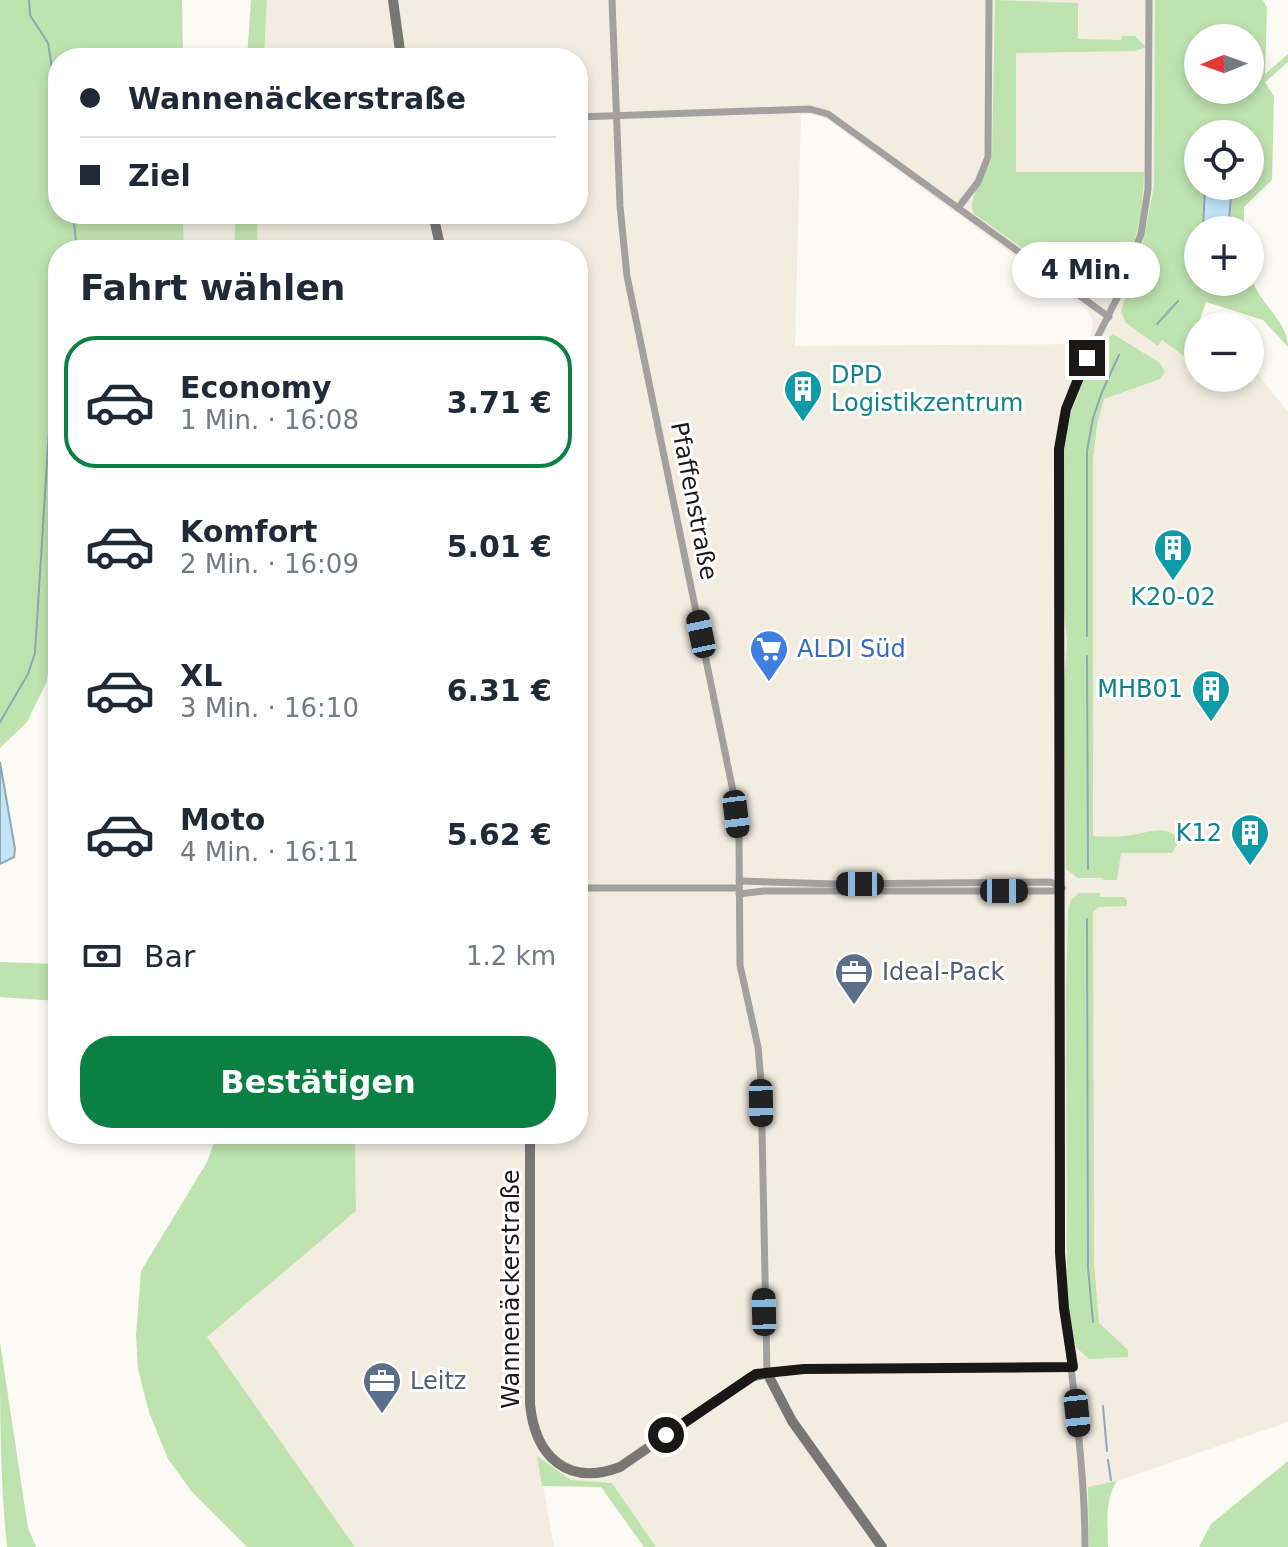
<!DOCTYPE html>
<html lang="de">
<head>
<meta charset="utf-8">
<style>
	:root { --surface:#fff; --page:#f2f2f3; --text:#1f2937; --muted:#747a83; --line:#e0e1e3; --accent:#0b8043 }
	body { margin:0; font-family:"DejaVu Sans",sans-serif; background:var(--page); color:var(--text); height:100vh; display:flex; flex-direction:column; font-size:30px; white-space:nowrap }
	* { box-sizing:border-box; margin:0 }
	p { font-size:26px; color:var(--muted) }
	.icon { flex:none; width:44px; height:44px; fill:none; stroke:currentColor; stroke-width:2; stroke-linecap:round; stroke-linejoin:round }
	.map { position:relative; flex:1; overflow:hidden }
	.sheet { position:absolute; left:48px; top:240px; width:540px; height:904px; display:flex; flex-direction:column; background:var(--surface); border-radius:32px; box-shadow:0 4px 12px #0003 }
	.sheet>* { flex:none }
	.banner { position:absolute; left:48px; top:48px; width:540px; height:176px; border-radius:32px; box-shadow:0 4px 12px #0003; display:grid; align-content:center; height:176px; padding:0 32px; background:var(--surface) }
	.needle { width:52px; rotate:269deg }
	.controls { position:absolute; left:1184px; top:24px; display:grid; gap:16px }
	.controls a { display:grid; place-items:center; width:80px; height:80px; border-radius:50%; background:var(--surface); box-shadow:0 4px 12px #0003; font-size:40px }
	.end { position:absolute; width:36px; height:36px; margin:-18px; border:10px solid #191817; background:#fff; box-shadow:0 0 0 4px #fff }
	.from { border-radius:50% }
	.bubble { position:absolute; height:56px; border-radius:28px; background:var(--surface); box-shadow:0 4px 12px #0003; font-size:26px; font-weight:700; line-height:56px; text-align:center }
	.car { position:absolute; width:24px; height:48px; margin:-24px -12px; border-radius:10px; box-shadow:0 0 6px 2px #0007; background:linear-gradient(#222 24%,#8ab4d8 0 40%,#222 0 76%,#8ab4d8 0 86%,#222 0) }
	.banner b { display:flex; align-items:center; gap:28px; height:76px; font-size:30px }
	.banner b+b { border-top:2px solid var(--line) }
	.banner i { width:20px; height:20px; background:var(--text) }
	ul { padding:0; list-style:none }
	li { display:flex; align-items:center; gap:24px; height:132px; margin:0 16px 12px; padding:0 16px; border:4px solid transparent; border-radius:32px }
	li div { flex:1 }
	li b { display:block; font-size:30px }
	li em { font-style:normal; font-weight:700 }
	li.active { border-color:var(--accent) }
	li>.icon { width:72px; height:72px; stroke-width:1.5 }
	h2 { padding:0 32px; font-size:36px; line-height:96px }
	.pay { display:flex; align-items:center; gap:20px; height:88px; padding:0 32px; font-size:30px }
	.pay p { margin-inline-start:auto }
	.action { display:flex; gap:16px; margin-top:auto; padding:16px 32px }
	.action a { flex:1; height:92px; border-radius:32px; background:var(--accent); color:#fff; font-size:32px; font-weight:700; line-height:92px; text-align:center }
	.map>svg:first-child { display:block }
</style>
</head>
<body>
<div class="map">
<svg width="1288" height="1547" viewBox="0 0 1288 1547">
	<rect width="100%" height="100%" fill="#fcfaf5"/>
	<g fill="#f3ede1" fill-rule="evenodd">
		<path d="M267,0H1155L1154,186L1141,251L1121,311L1158,345L1162,339L1198,366V378H1250V364L1288,412V1422L1117,1481L1089,1487V1547H656L612,1483L571,1480L538,1457L554,1547H355L207,1337L356,1211L355,1134H578V250H257L258,214H578V58H264ZM809,114L827,119L1086,308L1093,322L1088,344L795,346L801,115Z"/>
		<rect x="184" y="223" width="50" height="27"/>
	</g>
	<g fill="#bee3af" fill-rule="evenodd">
		<polygon points="0,0 182,0 183,58 58,58 58,214 183,214 184,250 58,250 58,558 52,656 46,683 27,722 0,748"/>
		<polygon points="251,0 267,0 264,58 247,58"/>
		<path d="M995,0L1078,3V39L1121,40L1122,36H1135L1146,47L1135,51L1016,53V172H1144C1143,214 1135,259 1110,294L1093,296L1083,291L974,214C966,197 986,177 992,158Z"/>
		<path d="M1155,0H1263L1267,8L1265,74L1288,54V62L1265,82L1274,96L1272,180L1244,207V230H1198V282H1250V272C1255,301 1288,320 1288,347L1263,320L1206,302L1196,331L1198,366L1162,340L1158,346L1126,323L1121,311L1141,251L1154,186ZM1198,38H1250V90H1198ZM1198,134H1250V186H1198Z"/>
		<polygon points="235,214 258,214 257,250 234,250"/>
		<path d="M1113,334L1160,363L1165,372L1160,379L1104,399L1097,425L1093,460V836C1104,837 1116,837 1126,836C1142,835 1172,820 1178,843L1172,853H1121L1117,880H1104L1103,878H1078L1066,869L1064,682L1067,642L1064,609L1063,451L1067,422L1091,362L1102,342Z"/>
		<polygon points="1079,893 1100,893 1100,897 1124,897 1127,900 1127,906 1098,907 1093,912 1093,923 1094,1263 1099,1323 1128,1350 1128,1357 1089,1359 1076,1347 1070,1326 1067,1289 1066,990 1068,910 1071,900"/>
		<polygon points="0,962 58,964 58,1001 0,997"/>
		<polygon points="217,1134 355,1134 356,1211 207,1337 355,1547 247,1547 192,1492 168,1459 149,1412 138,1369 136,1335 141,1271 207,1162"/>
		<path d="M0,1342L28,1528L36,1547H7C0,1480 0,1410 0,1342Z"/>
		<polygon points="537,1456 571,1480 612,1483 656,1547 644,1547 601,1487 542,1486"/>
		<polygon points="1288,1461 1288,1547 1199,1547 1211,1524"/>
		<path d="M1117,1481C1104,1501 1108,1524 1108,1547H1089L1088,1487Z"/>
	</g>
	<g fill="#c3e4f8" stroke="#90a7b4" stroke-width="2">
		<polygon points="1205,186 1232,186 1228,230 1203,230"/>
		<polygon points="0,762 15,849 14,857 0,864"/>
	</g>
	<g fill="none" stroke-linecap="round" stroke-linejoin="round">
		<g stroke="#90a7b4" stroke-width="2">
			<polyline points="29,0 30,15 48,43 58,106"/>
			<polyline points="73,214 77,250"/>
			<polyline points="1198,280 1198,279"/>
			<polyline points="1157,324 1178,301"/>
			<polyline points="1087,636 1087,451 1093,418 1102,392 1119,355"/>
			<polyline points="1087,656 1088,869"/>
			<polyline points="0,722 28,674 35,653 50,414 58,378"/>
			<polyline points="1087,919 1088,1268 1093,1322"/>
			<polyline points="1103,1406 1107,1451"/>
			<polyline points="1108,1460 1111,1480"/>
		</g>
		<g stroke="#a2a19f" stroke-width="7">
			<polyline points="612,0 620,206 627,276 734,796 739,838 740,965 758,1047 761,1081 767,1373 804,1369 1073,1367"/>
			<polyline points="578,117 810,109 828,114 1109,317"/>
			<polyline points="958,208 978,182 988,157 989,0"/>
			<polyline points="739,881 836,884 1051,882 1062,888"/>
			<polyline points="578,888 739,888"/>
			<polyline points="739,894 764,891 1053,891 1062,888"/>
			<path d="M1085,1547C1085,1448 1066,1352 1060,1253L1059,449L1066,409L1073,386L1118,296L1141,234L1148,189L1149,0"/>
		</g>
		<g stroke="#797774" stroke-width="10">
			<polyline points="393,0 401,58"/>
			<polyline points="433,214 441,250"/>
			<path d="M530,1134V1404C535,1456 567,1487 620,1467L751,1377L767,1373L792,1421L882,1547"/>
		</g>
	</g>
	<g fill="none" stroke-linecap="round" stroke-linejoin="round">
		<polyline stroke="#191817" stroke-width="10" points="666,1435 756,1374 804,1369 1073,1367 1064,1308 1060,1253 1059,449 1066,409 1087,358"/>
	</g>
	<defs>
		<g id="building-pin" transform="scale(2)"><path d="M0 17L-7.5 6A9.5 9.5 0 1 1 7.5 6Z" fill="#0f9aa8" stroke="#fff"/><path d="M-4-6H4V6H1V3H-1V6H-4ZM-2.5-4.3h1.7v1.8h-1.7ZM.8-4.3h1.7v1.8H.8ZM-2.5-1h1.7V.8h-1.7ZM.8-1h1.7V.8H.8Z" fill="#fff"/></g>
		<g id="supermarket-pin" transform="scale(2)"><path d="M0 17L-7.5 6A9.5 9.5 0 1 1 7.5 6Z" fill="#3f7fe0" stroke="#fff"/><path d="M-6-5.5h2.5l.6 2H6L4.5 2H-2.5L-4.4-4H-6ZM-1.5 3.2a1.3 1.3 0 1 0 .1 0ZM3 3.2a1.3 1.3 0 1 0 .1 0Z" fill="#fff"/></g>
		<g id="office-pin" transform="scale(2)"><path d="M0 17L-7.5 6A9.5 9.5 0 1 1 7.5 6Z" fill="#5c6f8a" stroke="#fff"/><path d="M-6-3h4V-5.5h4V-3h4V5H-6ZM-1-4.5V-3h2v-1.5ZM-6 0V1H6V0Z" fill="#fff"/></g>
	</defs>
	<g fill-rule="evenodd">
		<use href="#building-pin" x="803" y="389"/>
		<use href="#building-pin" x="1173" y="548"/>
		<use href="#supermarket-pin" x="769" y="649"/>
		<use href="#building-pin" x="1211" y="689"/>
		<use href="#building-pin" x="1250" y="833"/>
		<use href="#office-pin" x="854" y="972"/>
		<use href="#office-pin" x="382" y="1381"/>
	</g>
	<g text-anchor="middle" dominant-baseline="central" stroke-width="6" stroke-linejoin="round" paint-order="stroke">
		<g font-size="24" fill="#0d838f" stroke="#fff" text-anchor="end">
			<text x="831" y="375" text-anchor="start">DPD<tspan x="831" dy="28">Logistikzentrum</tspan></text>
			<text x="1173" y="597" text-anchor="middle">K20-02</text>
			<text x="1183" y="689">MHB01</text>
			<text x="1222" y="833">K12</text>
		</g>
		<g font-size="24" fill="#191817" stroke="#fff">
			<text transform="translate(694 501) rotate(79)">Pfaffenstraße</text>
			<text transform="translate(511 1289) rotate(-90)">Wannenäckerstraße</text>
		</g>
		<g font-size="24" fill="#366cbe" stroke="#fff" text-anchor="start">
			<text x="797" y="649">ALDI Süd</text>
		</g>
		<g font-size="24" fill="#4e5e75" stroke="#fff" text-anchor="start">
			<text x="882" y="972">Ideal-Pack</text>
			<text x="410" y="1381">Leitz</text>
		</g>
	</g>
</svg>
<div class="controls">
<a><svg class="needle" viewBox="-14 -14 28 28"><path d="M0-13l5 13h-10z" fill="#e53935"/><path d="M0 13l5-13h-10z" fill="#747a83"/></svg></a>
<a><svg class="icon" aria-label="locate" viewBox="0 0 24 24"><circle cx="12" cy="12" r="6"/><path d="M12 2v4M12 18v4M2 12h4M18 12h4"/></svg></a>
<a>+</a>
<a>−</a>
</div>
<i class="end from" style="left:666px;top:1435px"></i>
<i class="end" style="left:1087px;top:358px"></i>
<div class="bubble" style="left:1012px;top:242px;width:148px">4 Min.</div>
<i class="car" style="left:701px;top:634px;rotate:348deg"></i>
<i class="car" style="left:736px;top:814px;rotate:173deg"></i>
<i class="car" style="left:860px;top:884px;rotate:270deg"></i>
<i class="car" style="left:1004px;top:891px;rotate:90deg"></i>
<i class="car" style="left:761px;top:1103px;rotate:179deg"></i>
<i class="car" style="left:764px;top:1312px;rotate:359deg"></i>
<i class="car" style="left:1077px;top:1413px;rotate:174deg"></i>
<div class="banner">
<b><i class="from"></i>Wannenäckerstraße</b>
<b><i></i>Ziel</b>
</div>
<section class="sheet">
<h2>Fahrt wählen</h2>
<ul>
<li class="active"><svg class="icon" aria-label="car" viewBox="0 0 24 24"><path d="M5 17H2v-5l4-1 3-4h7l3 4 3 1v5h-3M9 17h6M6 11h13"/><circle cx="7" cy="17" r="2"/><circle cx="17" cy="17" r="2"/></svg><div><b>Economy</b><p>1 Min. · 16:08</p></div><em>3.71 €</em></li>
<li><svg class="icon" aria-label="car" viewBox="0 0 24 24"><path d="M5 17H2v-5l4-1 3-4h7l3 4 3 1v5h-3M9 17h6M6 11h13"/><circle cx="7" cy="17" r="2"/><circle cx="17" cy="17" r="2"/></svg><div><b>Komfort</b><p>2 Min. · 16:09</p></div><em>5.01 €</em></li>
<li><svg class="icon" aria-label="car" viewBox="0 0 24 24"><path d="M5 17H2v-5l4-1 3-4h7l3 4 3 1v5h-3M9 17h6M6 11h13"/><circle cx="7" cy="17" r="2"/><circle cx="17" cy="17" r="2"/></svg><div><b>XL</b><p>3 Min. · 16:10</p></div><em>6.31 €</em></li>
<li><svg class="icon" aria-label="car" viewBox="0 0 24 24"><path d="M5 17H2v-5l4-1 3-4h7l3 4 3 1v5h-3M9 17h6M6 11h13"/><circle cx="7" cy="17" r="2"/><circle cx="17" cy="17" r="2"/></svg><div><b>Moto</b><p>4 Min. · 16:11</p></div><em>5.62 €</em></li>
</ul>
<div class="pay"><svg class="icon" aria-label="cash" viewBox="0 0 24 24"><path d="M3 7h18v10H3z"/><circle cx="12" cy="12" r="2"/></svg>Bar<p>1.2 km</p></div>
<div class="action"><a>Bestätigen</a></div>
</section>
</div>
</body>
</html>
